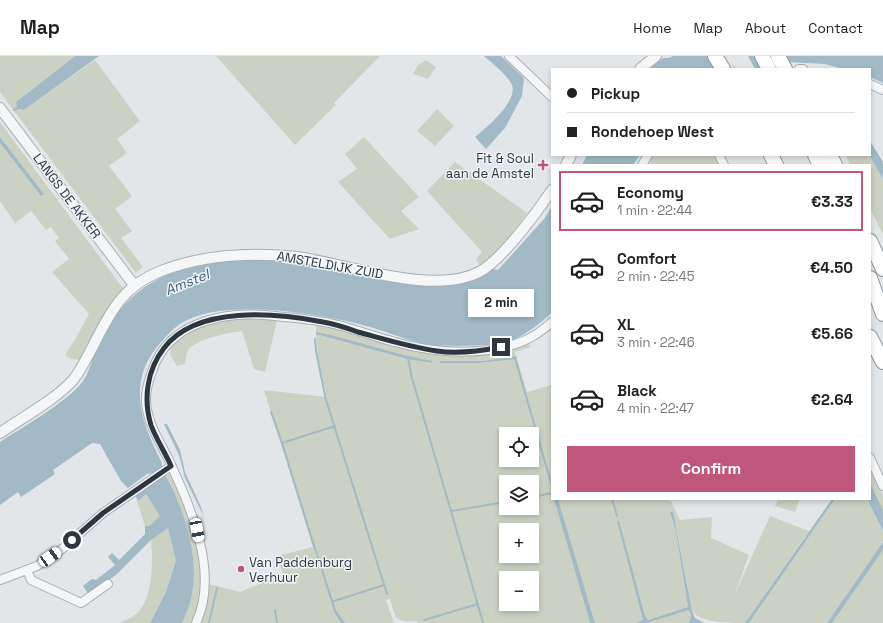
<!DOCTYPE html>
<html lang="en">
<head>
<meta charset="utf-8">
<style>
	:root { --surface:#fff; --page:#f6f6f6; --text:#202124; --muted:#757577; --line:#e0e0e0; --accent:#c0567c }
	body { margin:0; font-family:"Space Grotesk",sans-serif; background:var(--page); color:var(--text); height:100vh; display:flex; flex-direction:column; font-size:15px; white-space:nowrap }
	* { box-sizing:border-box; margin:0 }
	p { font-size:13px; color:var(--muted) }
	.icon { flex:none; width:22px; height:22px; fill:none; stroke:currentColor; stroke-width:2; stroke-linecap:round; stroke-linejoin:round }
	.map { position:relative; flex:1; overflow:hidden }
	.sheet { position:absolute; left:551px; top:108px; width:320px; height:336px; display:flex; flex-direction:column; background:var(--surface); border-radius:0px; box-shadow:0 2px 6px #0003 }
	.sheet>* { flex:none }
	.top-card { position:absolute; left:551px; top:12px; width:320px; height:88px; border-radius:0px; box-shadow:0 2px 6px #0003; display:grid; align-content:center; height:88px; padding:0 16px; background:var(--surface) }
	.fabs { position:absolute; left:499px; top:371px; display:grid; gap:8px }
	.fabs a { display:grid; place-items:center; width:40px; height:40px; border-radius:0px; background:var(--surface); box-shadow:0 2px 6px #0003; font-size:20px }
	.end { position:absolute; width:18px; height:18px; margin:-9px; border:5px solid #2c373f; background:#fff; box-shadow:0 0 0 2px #fff }
	.from { border-radius:50% }
	.bubble { position:absolute; height:28px; border-radius:0px; background:var(--surface); box-shadow:0 2px 6px #0003; font-size:13px; font-weight:700; line-height:28px; text-align:center }
	.car { position:absolute; width:12px; height:24px; margin:-12px -6px; border-radius:5px; box-shadow:0 0 3px 1px #0007; background:linear-gradient(#fff 24%,#345 0 40%,#fff 0 76%,#345 0 86%,#fff 0) }
	.top-card b { display:flex; align-items:center; gap:14px; height:38px; font-size:15px }
	.top-card b+b { border-top:1px solid var(--line) }
	.top-card i { width:10px; height:10px; background:var(--text) }
	ul { padding:7px 0 0; list-style:none }
	li { display:flex; align-items:center; gap:12px; height:60px; margin:0 8px 6px; padding:0 8px; border:2px solid transparent; border-radius:0px }
	li div { flex:1 }
	li b { display:block; font-size:15px }
	li em { font-style:normal; font-weight:700 }
	li.on { border-color:var(--accent) }
	li>.icon { width:36px; height:36px; stroke-width:1.5 }
	.primary-button { display:flex; gap:8px; margin-top:auto; padding:8px 16px }
	.primary-button a { flex:1; height:46px; border-radius:0px; background:var(--accent); color:#fff; font-size:16px; font-weight:700; line-height:46px; text-align:center }
	header { display:flex; align-items:center; gap:24px; box-sizing:border-box; height:56px; padding:0 20px; background:var(--surface); border-bottom:1px solid var(--line) }
	header strong { font-size:19px }
	nav { display:flex; gap:22px; margin-inline-start:auto; font-size:14px }
	.map>svg:first-child { display:block }
</style>
</head>
<body>
<header>
<strong>Map</strong>
<nav><a>Home</a><a>Map</a><a>About</a><a>Contact</a></nav>
</header>
<div class="map">
<svg width="883" height="567" viewBox="0 0 883 567">
	<rect width="100%" height="100%" fill="#e2e6e9"/>
	<g fill="#cbd2c4" fill-rule="evenodd">
		<polygon points="0,0 75,0 16,46 17,52 24,54 95,4 140,65 117,83 127,97 109,110 132,140 115,153 132,175 121,182 143,211 136,217 0,36"/>
		<polygon points="216,0 380,0 334,47 336,49 295,89"/>
		<polygon points="426,4 436,11 428,23 413,18 418,9"/>
		<polygon points="437,53 454,70 435,90 417,75"/>
		<polygon points="0,66 124,234 81,304 71,303 65,299 76,282 89,258 52,216 69,203 55,185 59,182 51,171 46,174 31,155 15,167 0,145 0,87 41,140 44,138 0,81"/>
		<polygon points="364,81 419,141 401,155 419,173 390,183 338,126 357,113 345,98"/>
		<polygon points="651,99 715,99 719,109 650,109"/>
		<polygon points="846,99 869,99 883,123 883,179 870,152 870,109 850,109"/>
		<polygon points="455,106 527,157 502,191 480,210 476,203 482,196 427,135"/>
		<path d="M248,262L277,264L265,316L254,313L242,275C229,277 199,282 189,293C186,297 186,303 185,308L177,310L170,298L172,287L199,269L221,264Z"/>
		<path d="M319,269L419,296L455,300L494,296L529,288L531,291L515,296L516,300L483,305H441L479,307L517,303L527,336L552,329V443H554L590,567H417V565C394,567 396,562 390,543L386,544L394,567H345L336,554L316,492L314,491L334,556L341,567H197L208,528L240,536L283,518L277,500L313,491L264,334L327,341L318,301L316,278L407,303L433,307L316,276V271ZM506,378H532V404H506ZM506,426H532V452H506ZM506,474H532V500H506ZM506,522H532V548H506Z"/>
		<polygon points="870,413 883,439 883,454 870,427"/>
		<path d="M169,416C189,457 217,523 191,567H182C207,519 188,463 164,418Z"/>
		<polygon points="146,438 161,460 149,470 145,470 137,445"/>
		<path d="M558,443H670L680,464L712,461L711,482L749,499L734,540L770,460L809,475L745,567C727,567 701,567 692,555L677,474L670,457L676,476L688,551L648,564L645,560L618,465L643,564L635,567H595Z"/>
		<polygon points="778,443 800,443 795,456 775,450"/>
		<polygon points="835,443 867,443 883,475 883,486 827,567 749,567"/>
		<path d="M168,471L176,503L166,536L150,567H119C125,564 136,560 140,554C153,538 153,504 151,484Z"/>
		<polygon points="883,494 883,567 832,567"/>
		<polygon points="689,554 691,560 689,567 647,567"/>
	</g>
	<g fill="#a1bac5">
		<polygon points="75,0 99,0 24,54 17,52 16,46"/>
		<path d="M484,0H501L524,22L522,40L505,72L486,93L475,81C486,72 521,43 511,27C505,17 493,8 484,0Z"/>
		<polygon points="673,0 883,0 883,27 870,21 870,13 843,13 825,8 787,6 753,13 649,13 663,2 669,2"/>
		<polygon points="0,81 44,138 41,140 0,87"/>
		<polygon points="870,85 883,106 883,123 869,99"/>
		<polygon points="587,99 640,99 633,109 582,109"/>
		<path d="M552,150V256C543,266 522,281 510,285C492,291 453,290 434,289C416,288 388,276 370,271C324,258 222,240 180,268C171,274 164,283 157,291C126,329 143,370 162,407V412C165,420 170,428 174,436C192,478 204,525 182,567H150L166,536L176,504L168,472L151,484L117,518L89,539L83,530L92,523L96,524L115,509L108,501L112,497L119,504L145,478V470H149L160,460L146,438L138,445L135,439L157,421L154,417L147,418L128,432L121,425L100,388L92,387L53,414L55,418L21,441L18,436L0,449V386C24,370 59,351 79,330C90,319 92,300 99,286C119,249 144,223 186,213C218,206 251,199 284,204C341,212 445,251 493,213L498,214L544,163Z"/>
		<path d="M316,276C355,284 393,298 432,305L433,307L407,303L316,278Z"/>
		<polygon points="516,300 517,303 479,307 440,307 440,305 483,305"/>
		<polygon points="167,368 180,394 185,416 201,451 204,461 185,422 179,399 164,368"/>
		<polygon points="870,427 883,454 883,475 867,443 870,443"/>
		<polygon points="554,443 558,443 595,567 590,567"/>
		<polygon points="832,443 835,443 749,567 745,567"/>
		<polygon points="670,456 673,456 692,555 695,562 704,567 689,567 691,560 689,554 647,567 635,567 643,564 617,465 619,465 645,560 648,564 688,551 676,476"/>
		<polygon points="883,486 883,494 832,567 827,567"/>
		<polygon points="314,491 316,492 336,554 345,567 341,567 334,556"/>
	</g>
	<polygon fill="#e2e6e9" points="709,0 748,0 755,13 736,13 730,5 735,13 717,13"/>
	<g fill="none" stroke-linecap="round" stroke-linejoin="round">
		<g stroke="#a1bac5" stroke-width="2">
			<polyline points="14,54 20,51"/>
			<polyline points="315,283 316,295 326,344 387,538"/>
			<polyline points="408,302 412,322 451,455 506,446"/>
			<polyline points="515,302 552,430"/>
			<polyline points="271,356 282,387 335,370"/>
			<polyline points="282,387 315,493"/>
			<polyline points="533,441 552,437"/>
			<polyline points="612,443 617,460"/>
			<polyline points="451,455 483,567"/>
			<polyline points="334,545 384,529"/>
			<polyline points="275,554 277,567"/>
			<polyline points="424,564 478,548"/>
			<polyline points="209,567 217,532"/>
		</g>
		<g stroke="#a8aeb3" stroke-width="10">
			<g id="minor">
				<polyline points="509,0 552,41"/>
				<polyline points="799,13 803,13"/>
				<polyline points="870,28 883,34"/>
				<polyline points="719,99 724,109"/>
				<polyline points="642,109 648,99"/>
				<polyline points="870,402 883,430"/>
				<polyline points="27,514 31,524 81,547 108,528"/>
				<polyline points="0,524 37,510 62,493 103,457 171,410"/>
				<path d="M196,567C220,516 190,450 168,402C159,385 148,367 146,347C145,335 149,323 153,313C169,267 221,256 264,259C284,261 305,262 324,266C348,270 371,280 395,286C436,298 497,302 535,279C541,275 547,270 552,266"/>
			</g>
		</g>
		<g stroke="#a8aeb3" stroke-width="12">
			<g id="tertiary">
				<polyline points="640,13 656,0"/>
				<polyline points="0,52 134,229"/>
				<polyline points="566,109 571,99"/>
				<path d="M0,377C23,361 55,344 73,324C81,314 86,303 92,292C110,257 122,230 161,215C205,198 251,196 297,201C348,208 435,241 481,215C503,202 538,155 552,134"/>
			</g>
		</g>
		<g stroke="#8b979e" stroke-width="16">
			<g id="motorway">
				<polyline points="715,0 723,13"/>
				<polyline points="762,0 769,13"/>
				<polyline points="778,0 785,13"/>
				<polyline points="771,99 776,109"/>
				<polyline points="815,99 820,109"/>
				<polyline points="830,99 835,109"/>
				<polyline points="870,185 883,213"/>
				<polyline points="870,222 883,258"/>
				<polyline points="870,281 883,306"/>
			</g>
		</g>
		<use href="#minor" stroke="#f5f6f8" stroke-width="8"/>
		<use href="#tertiary" stroke="#f5f6f8" stroke-width="10"/>
		<use href="#motorway" stroke="#fff" stroke-width="14"/>
	</g>
	<g fill="none" stroke-linecap="round" stroke-linejoin="round">
		<path stroke="#2c373f" stroke-width="5" d="M72,484L103,457L171,410C165,396 156,383 151,369C143,343 147,314 164,292C197,249 276,257 323,266C335,268 347,272 358,276C384,283 410,291 437,295C457,298 481,295 501,291"/>
	</g>
	<g fill="#c0567c" stroke="#f2f5f7" stroke-width="1.5">
		<path d="M541 103h4v4h4v4h-4v4h-4v-4h-4v-4h4z"/>
		<circle cx="241" cy="513" r="4"/>
	</g>
	<g text-anchor="middle" dominant-baseline="central" stroke-width="3" stroke-linejoin="round" paint-order="stroke">
		<g font-size="13" fill="#2c373f" stroke="#f2f5f7" text-anchor="end">
			<text x="534" y="102">Fit &amp; Soul<tspan x="534" dy="15">aan de Amstel</tspan></text>
			<text x="249" y="506" text-anchor="start">Van Paddenburg<tspan x="249" dy="15">Verhuur</tspan></text>
		</g>
		<g font-size="13" fill="#2c373f" stroke="#f2f5f7">
			<text transform="translate(67 140) rotate(53)">LANGS DE AKKER</text>
			<text transform="translate(330 209) rotate(10)">AMSTELDIJK ZUID</text>
		</g>
		<g font-size="14" font-style="italic" fill="#3b5d6f" stroke="#f2f5f7">
			<text transform="translate(187 226) rotate(-22)">Amstel</text>
		</g>
	</g>
</svg>
<div class="fabs">
<a><svg class="icon" aria-label="locate" viewBox="0 0 24 24"><circle cx="12" cy="12" r="6"/><path d="M12 2v4M12 18v4M2 12h4M18 12h4"/></svg></a>
<a><svg class="icon" aria-label="layers" viewBox="0 0 24 24"><path d="M12 4l9 5-9 5-9-5zM3 14l9 5 9-5"/></svg></a>
<a>+</a>
<a>−</a>
</div>
<i class="end from" style="left:72px;top:484px"></i>
<i class="end" style="left:501px;top:291px"></i>
<div class="bubble" style="left:468px;top:233px;width:66px">2 min</div>
<i class="car" style="left:197px;top:474px;rotate:169deg"></i>
<i class="car" style="left:50px;top:501px;rotate:55deg"></i>
<div class="top-card">
<b><i class="from"></i>Pickup</b>
<b><i></i>Rondehoep West</b>
</div>
<section class="sheet">
<ul>
<li class="on"><svg class="icon" aria-label="car" viewBox="0 0 24 24"><path d="M5 17H2v-5l4-1 3-4h7l3 4 3 1v5h-3M9 17h6M6 11h13"/><circle cx="7" cy="17" r="2"/><circle cx="17" cy="17" r="2"/></svg><div><b>Economy</b><p>1 min · 22:44</p></div><em>€3.33</em></li>
<li><svg class="icon" aria-label="car" viewBox="0 0 24 24"><path d="M5 17H2v-5l4-1 3-4h7l3 4 3 1v5h-3M9 17h6M6 11h13"/><circle cx="7" cy="17" r="2"/><circle cx="17" cy="17" r="2"/></svg><div><b>Comfort</b><p>2 min · 22:45</p></div><em>€4.50</em></li>
<li><svg class="icon" aria-label="car" viewBox="0 0 24 24"><path d="M5 17H2v-5l4-1 3-4h7l3 4 3 1v5h-3M9 17h6M6 11h13"/><circle cx="7" cy="17" r="2"/><circle cx="17" cy="17" r="2"/></svg><div><b>XL</b><p>3 min · 22:46</p></div><em>€5.66</em></li>
<li><svg class="icon" aria-label="car" viewBox="0 0 24 24"><path d="M5 17H2v-5l4-1 3-4h7l3 4 3 1v5h-3M9 17h6M6 11h13"/><circle cx="7" cy="17" r="2"/><circle cx="17" cy="17" r="2"/></svg><div><b>Black</b><p>4 min · 22:47</p></div><em>€2.64</em></li>
</ul>
<div class="primary-button"><a>Confirm</a></div>
</section>
</div>
</body>
</html>
